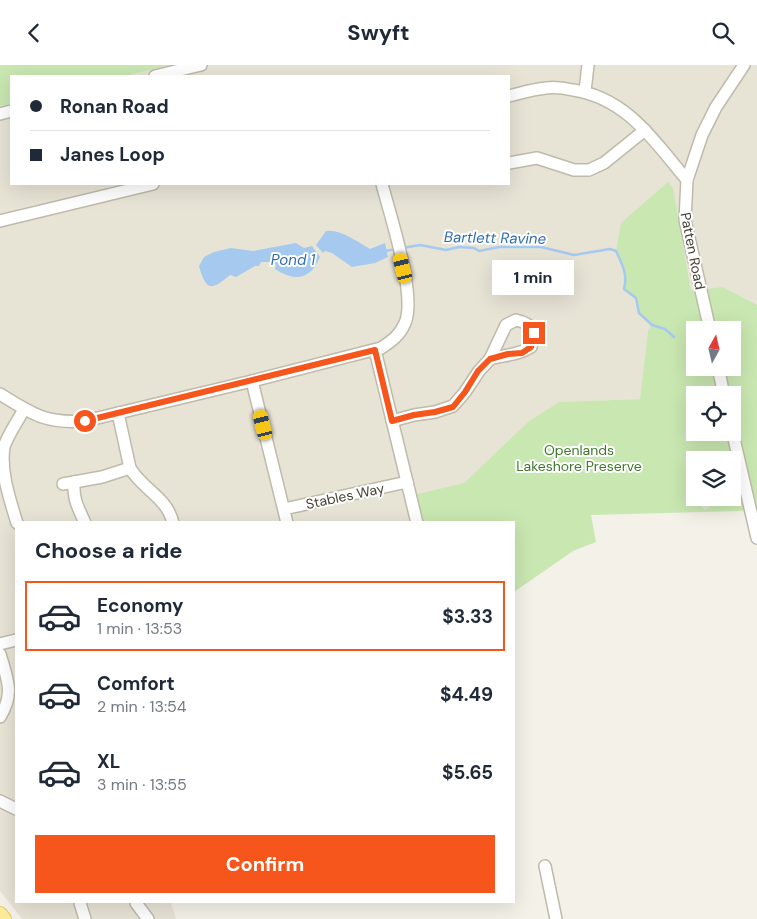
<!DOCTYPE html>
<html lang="en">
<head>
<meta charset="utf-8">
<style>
	:root { --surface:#fff; --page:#f6f6f7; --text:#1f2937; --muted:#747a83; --line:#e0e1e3; --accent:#f6551c }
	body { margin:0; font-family:"DM Sans",sans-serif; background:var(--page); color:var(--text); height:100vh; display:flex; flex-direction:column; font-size:19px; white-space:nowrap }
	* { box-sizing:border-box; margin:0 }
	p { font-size:16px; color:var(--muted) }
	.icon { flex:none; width:28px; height:28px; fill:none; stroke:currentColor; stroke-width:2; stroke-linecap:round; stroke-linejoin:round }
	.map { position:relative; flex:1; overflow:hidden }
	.sheet { position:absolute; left:15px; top:456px; width:500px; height:382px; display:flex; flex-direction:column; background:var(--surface); border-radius:0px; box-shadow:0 5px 20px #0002 }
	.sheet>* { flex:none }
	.hud { position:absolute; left:10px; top:10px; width:500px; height:110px; border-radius:0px; box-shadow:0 5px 20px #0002; display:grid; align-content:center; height:110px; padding:0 20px; background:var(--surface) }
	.needle { width:32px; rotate:8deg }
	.tools { position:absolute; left:686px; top:256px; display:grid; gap:10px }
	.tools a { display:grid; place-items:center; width:55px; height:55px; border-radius:0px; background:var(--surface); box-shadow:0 5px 20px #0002; font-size:25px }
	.end { position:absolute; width:22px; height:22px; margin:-11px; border:6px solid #f6551c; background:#fff; box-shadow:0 0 0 2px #fff }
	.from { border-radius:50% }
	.bubble { position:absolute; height:35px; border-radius:0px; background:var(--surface); box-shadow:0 5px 20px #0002; font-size:16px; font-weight:700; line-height:35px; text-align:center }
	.car { position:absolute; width:15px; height:30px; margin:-15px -8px; border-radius:6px; box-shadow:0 0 4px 1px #0007; background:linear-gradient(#f5c518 24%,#345 0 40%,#f5c518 0 76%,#345 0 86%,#f5c518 0) }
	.hud b { display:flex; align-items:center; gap:18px; height:48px; font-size:19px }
	.hud b+b { border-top:1px solid var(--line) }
	.hud i { width:12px; height:12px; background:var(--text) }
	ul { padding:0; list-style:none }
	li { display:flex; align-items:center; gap:15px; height:70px; margin:0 10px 8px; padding:0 10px; border:2px solid transparent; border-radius:0px }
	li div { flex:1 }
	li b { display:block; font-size:19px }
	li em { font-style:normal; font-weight:700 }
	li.on { border-color:var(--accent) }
	li>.icon { width:45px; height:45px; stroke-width:1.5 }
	h2 { padding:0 20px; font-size:22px; line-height:60px }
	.cta { display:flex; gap:10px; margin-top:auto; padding:10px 20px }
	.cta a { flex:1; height:58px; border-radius:0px; background:var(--accent); color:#fff; font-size:20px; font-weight:700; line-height:58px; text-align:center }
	header { display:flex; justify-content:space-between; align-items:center; height:65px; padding:0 20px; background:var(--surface); font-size:22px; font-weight:700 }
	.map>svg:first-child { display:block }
</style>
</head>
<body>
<header><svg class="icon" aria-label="back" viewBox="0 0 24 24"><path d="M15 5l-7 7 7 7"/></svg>Swyft<svg class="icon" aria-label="search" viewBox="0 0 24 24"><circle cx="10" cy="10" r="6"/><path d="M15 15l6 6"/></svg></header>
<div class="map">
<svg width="757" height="854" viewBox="0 0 757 854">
	<rect width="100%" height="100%" fill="#f4f1e8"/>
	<polygon fill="#e7e4d6" points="171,0 757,0 757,240 723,222 648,265 640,334 559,337 529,356 464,418 465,457 16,458 16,838 171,838 176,854 22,854 0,826 0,41 11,39 11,119 509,119 509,11 125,11"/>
	<g fill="#c9e7b1" fill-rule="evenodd">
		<polygon points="0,0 171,0 125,11 11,11 11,39 0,41"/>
		<path d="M668,117L673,123L691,226L723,222L757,240V443L739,446L591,450L596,477L573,486L514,527V458L420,457L414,430L464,418L529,356L559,337L640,334L648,265L652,260L639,248L636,233L624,224L626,214L624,201L616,186L621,158ZM695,265H732V302H695ZM695,330H732V368H695ZM695,395H732V432H695Z"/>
	</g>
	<polygon fill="#e5e3df" points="695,429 695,432 719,433 705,445 692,431"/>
	<g fill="#a5c9ef">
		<path d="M326,166C341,164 357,177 370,184L385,178L388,192L375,198L352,202L332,188L325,186L323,188L316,180Z"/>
		<path d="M296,178L304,183L312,181L320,192C310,215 295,217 275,204L276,200L273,197H261L259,201H255L236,212L230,210C211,226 206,226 199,201L204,192L214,187L231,183L253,186Z"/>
	</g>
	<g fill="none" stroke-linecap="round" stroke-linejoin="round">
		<g stroke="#a5c9ef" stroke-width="2.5">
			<path d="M402,183L420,180L446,185L459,182L474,183L479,186L499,182H541L574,190L610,184L616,186C622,199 628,209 624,224L636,233L639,248L652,260L665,264L674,272"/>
			<polyline points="385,186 396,184"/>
		</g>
		<g stroke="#bfbaaa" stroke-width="14">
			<g id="minor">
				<polyline points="155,11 201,0"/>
				<polyline points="585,26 588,0"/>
				<path d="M509,31C521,28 534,24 546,23C555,22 564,23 573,25C627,33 654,76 687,115"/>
				<polyline points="0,49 11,46"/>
				<polyline points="509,98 537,93 574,105 589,105 604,98 645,65"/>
				<polyline points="0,156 153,119"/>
				<path d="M516,255C533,259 536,265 531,282C519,290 504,290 490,294L506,260Z"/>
				<polyline points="710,265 685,155 687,115 702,70 716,42 744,0"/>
				<polyline points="375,285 417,458"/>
				<polyline points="718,302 724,330"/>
				<polyline points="252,316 287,458"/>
				<path d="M0,329C32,349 46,359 85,356L252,316L381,283C392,276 400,270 405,258C417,231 390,150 382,119"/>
				<path d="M118,348L130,403C142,424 167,432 173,458"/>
				<polyline points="392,356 414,350 435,347 453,341 465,327 479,306 490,294"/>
				<polyline points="732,365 757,473"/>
				<path d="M74,417C73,435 78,442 85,458"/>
				<polyline points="63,419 102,412 130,403"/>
				<polyline points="284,444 407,417"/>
				<path d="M17,458C10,435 0,406 4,382C8,369 18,356 24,344"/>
				<polyline points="0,579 16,575"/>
				<path d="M0,589C7,614 15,628 0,652"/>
				<polyline points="0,736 16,744"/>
				<polyline points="545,801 556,854"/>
				<polyline points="80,838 85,854"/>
				<polyline points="136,838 148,854"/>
			</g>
		</g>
		<g stroke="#e2ca67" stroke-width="16">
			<polyline id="major" points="0,849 4,854"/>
		</g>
		<use href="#minor" stroke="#fff" stroke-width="11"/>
		<use href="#major" stroke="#fceb98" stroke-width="14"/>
	</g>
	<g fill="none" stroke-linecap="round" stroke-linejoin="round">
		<polyline stroke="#f6551c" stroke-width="6" points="85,356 375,285 392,356 414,350 435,347 453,342 465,327 478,306 490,294 508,289 522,288 531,282 534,268"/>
	</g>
	<g text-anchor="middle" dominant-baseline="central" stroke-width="4" stroke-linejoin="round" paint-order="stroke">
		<g font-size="14" fill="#474236" stroke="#fff">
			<text transform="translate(693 186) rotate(79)">Patten Road</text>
			<text transform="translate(345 431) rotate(-12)">Stables Way</text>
		</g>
		<g font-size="14" fill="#3f782a" stroke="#fff">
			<text x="579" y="385">Openlands<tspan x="579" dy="16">Lakeshore Preserve</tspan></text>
		</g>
		<g font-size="15" font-style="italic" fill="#316db1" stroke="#fff">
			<text transform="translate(495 173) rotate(1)">Bartlett Ravine</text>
			<text x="293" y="195">Pond 1</text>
		</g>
	</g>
</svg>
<div class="tools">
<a><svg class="needle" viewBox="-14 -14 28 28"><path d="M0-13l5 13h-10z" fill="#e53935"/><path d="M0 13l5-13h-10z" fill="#747a83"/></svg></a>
<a><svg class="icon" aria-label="locate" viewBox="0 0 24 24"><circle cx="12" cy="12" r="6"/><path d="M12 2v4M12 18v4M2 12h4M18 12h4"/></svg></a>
<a><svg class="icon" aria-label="layers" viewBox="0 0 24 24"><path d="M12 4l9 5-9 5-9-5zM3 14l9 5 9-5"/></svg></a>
</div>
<i class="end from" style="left:85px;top:356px"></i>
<i class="end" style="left:534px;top:268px"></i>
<div class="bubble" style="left:492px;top:195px;width:82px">1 min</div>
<i class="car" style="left:403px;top:203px;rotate:346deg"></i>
<i class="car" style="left:263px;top:360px;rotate:346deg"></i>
<div class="hud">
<b><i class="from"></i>Ronan Road</b>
<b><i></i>Janes Loop</b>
</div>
<section class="sheet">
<h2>Choose a ride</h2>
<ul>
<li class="on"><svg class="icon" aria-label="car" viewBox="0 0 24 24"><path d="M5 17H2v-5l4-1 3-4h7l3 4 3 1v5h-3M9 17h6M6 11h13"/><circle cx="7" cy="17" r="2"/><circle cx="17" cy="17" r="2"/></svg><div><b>Economy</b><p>1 min · 13:53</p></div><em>$3.33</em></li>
<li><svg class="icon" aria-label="car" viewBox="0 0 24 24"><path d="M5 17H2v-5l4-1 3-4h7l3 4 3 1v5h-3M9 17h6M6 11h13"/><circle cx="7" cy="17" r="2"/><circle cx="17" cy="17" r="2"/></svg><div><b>Comfort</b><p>2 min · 13:54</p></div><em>$4.49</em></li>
<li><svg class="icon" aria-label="car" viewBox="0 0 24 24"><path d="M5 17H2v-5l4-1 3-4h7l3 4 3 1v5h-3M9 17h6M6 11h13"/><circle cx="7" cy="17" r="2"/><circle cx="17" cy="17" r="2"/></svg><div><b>XL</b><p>3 min · 13:55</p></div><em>$5.65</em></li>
</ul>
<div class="cta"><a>Confirm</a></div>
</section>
</div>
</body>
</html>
